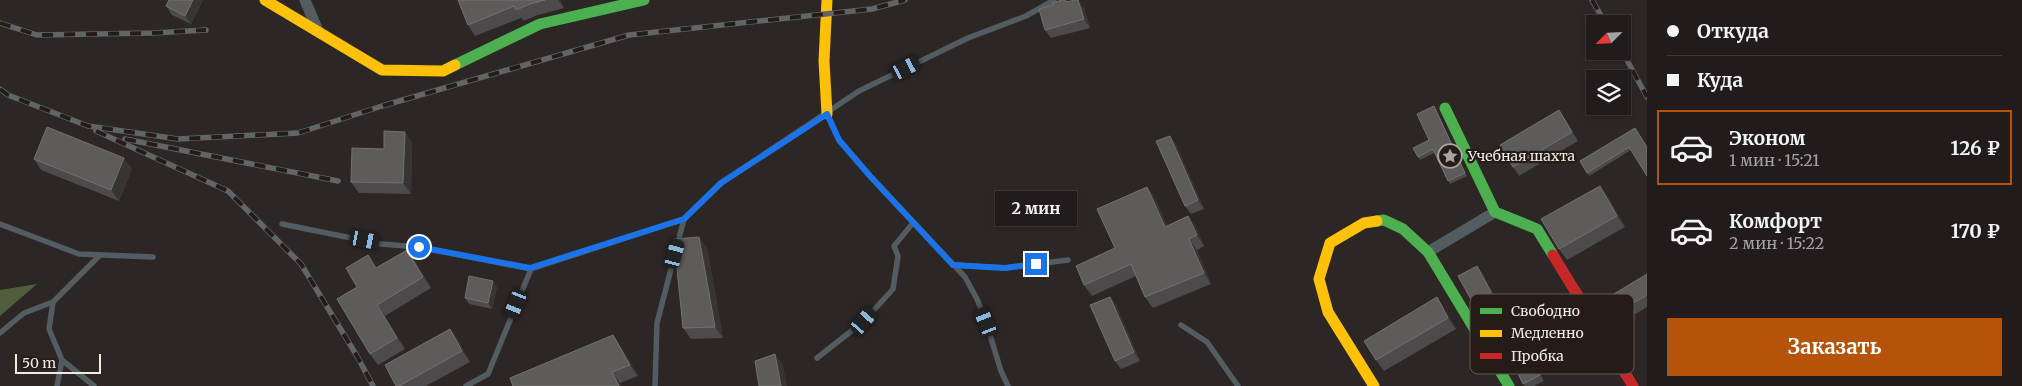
<!DOCTYPE html>
<html lang="ru">
<head>
<meta charset="utf-8">
<style>
	:root { --surface:#211c1b; --page:#2d2928; --text:#f1f3f6; --muted:#a2a1a3; --line:#3e3a3a; --accent:#b45309 }
	body { margin:0; font-family:Merriweather,serif; background:var(--page); color:var(--text); height:100vh; display:flex; flex-direction:column; font-size:19px; white-space:nowrap }
	* { box-sizing:border-box; margin:0 }
	p { font-size:16px; color:var(--muted) }
	.icon { flex:none; width:28px; height:28px; fill:none; stroke:currentColor; stroke-width:2; stroke-linecap:round; stroke-linejoin:round }
	.map { position:relative; flex:1; overflow:hidden }
	.sheet { display:flex; flex-direction:column; background:var(--surface); width:375px }
	.sheet>* { flex:none }
	.hud { display:grid; align-content:center; height:110px; padding:0 20px; background:var(--surface) }
	.needle { width:32px; rotate:246deg }
	.tools { position:absolute; left:1586px; top:15px; display:grid; gap:10px }
	.tools a { display:grid; place-items:center; width:45px; height:45px; border-radius:0px; background:var(--surface); box-shadow:0 1px 4px #0004,0 0 0 1px var(--line); font-size:25px }
	.scale { position:absolute; left:15px; bottom:12px; width:86px; box-sizing:border-box; padding-left:5px; border:2px solid #f0e9e6; border-top:0; font-size:14px; line-height:18px; white-space:nowrap; color:#f0e9e6; -webkit-text-stroke:4px #261c17; paint-order:stroke }
	.end { position:absolute; width:22px; height:22px; margin:-11px; border:6px solid #1a73e8; background:#fff; box-shadow:0 0 0 2px #fff }
	.from { border-radius:50% }
	.bubble { position:absolute; height:35px; border-radius:0px; background:var(--surface); box-shadow:0 1px 4px #0004,0 0 0 1px var(--line); font-size:16px; font-weight:700; line-height:35px; text-align:center }
	.car { position:absolute; width:15px; height:30px; margin:-15px -8px; border-radius:6px; box-shadow:0 0 4px 1px #0007; background:linear-gradient(#222 24%,#8ab4d8 0 40%,#222 0 76%,#8ab4d8 0 86%,#222 0) }
	.hud b { display:flex; align-items:center; gap:18px; height:48px; font-size:19px }
	.hud b+b { border-top:1px solid var(--line) }
	.hud i { width:12px; height:12px; background:var(--text) }
	ul { padding:0; list-style:none }
	li { display:flex; align-items:center; gap:15px; height:75px; margin:0 10px 8px; padding:0 10px; border:2px solid transparent; border-radius:0px }
	li div { flex:1 }
	li b { display:block; font-size:19px }
	li em { font-style:normal; font-weight:700 }
	li.active { border-color:var(--accent) }
	li>.icon { width:45px; height:45px; stroke-width:1.5 }
	.primary-button { display:flex; gap:10px; margin-top:auto; padding:10px 20px }
	.primary-button a { flex:1; height:58px; border-radius:0px; background:var(--accent); color:#fff; font-size:20px; font-weight:700; line-height:58px; text-align:center }
	main { display:flex; flex:1; min-height:0 }
	.map>svg:first-child { display:block }
</style>
</head>
<body>
<main>
<div class="map">
<svg width="1647" height="386" viewBox="0 0 1647 386">
	<rect width="100%" height="100%" fill="#2c2624"/>
	<polygon fill="#505e3e" points="37,284 0,316 0,290"/>
	<g fill="none" stroke-linecap="round" stroke-linejoin="round">
		<polyline stroke="#5d6265" stroke-width="2" stroke-dasharray="4 4" stroke-linecap="butt" points="1596,302 1607,301"/>
		<g stroke="#525c61" stroke-width="5.5">
			<polyline points="828,115 839,140 870,176 965,277 977,299 986,322 1001,371 1008,386"/>
			<polyline points="0,224 79,254 153,257"/>
			<polyline points="282,224 381,244 419,247 531,269 684,219 721,183 859,91 968,38 1026,16 1054,0"/>
			<polyline points="953,265 1005,268 1068,260"/>
			<polyline points="53,302 49,329 62,360 94,386"/>
			<polyline points="1181,325 1207,342 1238,386"/>
			<polyline points="0,333 24,313 53,302 100,255"/>
			<polyline points="817,358 864,321 893,289 898,256 894,246 913,223"/>
			<polyline points="57,386 62,360"/>
			<polyline points="466,386 488,374 531,269"/>
			<polyline points="655,386 657,323 684,219"/>
		</g>
		<g stroke="#525c61" stroke-width="11">
			<polyline points="305,0 318,31"/>
			<polyline points="1428,252 1495,212"/>
		</g>
		<g stroke="#4caf50" stroke-width="11">
			<polyline points="455,65 540,24 644,0"/>
			<polyline points="1445,108 1495,212 1537,229 1553,255"/>
			<polyline points="1377,221 1384,220 1403,229 1428,252 1509,386"/>
		</g>
		<g stroke="#ffc107" stroke-width="11">
			<polyline points="265,0 382,70 443,71 455,65"/>
			<polyline points="827,0 824,61 827,114"/>
			<polyline points="1374,386 1328,312 1319,279 1330,243 1364,223 1377,221"/>
		</g>
		<polyline stroke="#c62828" stroke-width="11" points="1553,255 1633,386"/>
		<g stroke="#606568" stroke-width="5.5">
			<g id="rail">
				<polyline points="1592,0 1606,24"/>
				<polyline points="0,23 37,35 153,33 206,30"/>
				<polyline points="1622,51 1647,97"/>
				<polyline points="0,89 8,95 88,126 178,139 298,133 382,106 629,35 872,9 905,0"/>
				<polyline points="96,131 228,191 301,264 357,356 373,386"/>
				<polyline points="125,139 338,181"/>
			</g>
		</g>
		<use href="#rail" stroke="#261c17" stroke-width="4" stroke-dasharray="11" stroke-linecap="butt"/>
	</g>
	<g fill="#4c4a4a">
		<polygon points="169,0 203,0 191,24 172,15 166,6"/>
		<polygon points="458,0 560,0 564,8 538,15 524,21 521,18 475,36 468,25"/>
		<polygon points="1066,0 1067,2 1084,8 1090,28 1051,38 1045,30 1053,5"/>
		<polygon points="1434,106 1467,176 1450,184 1434,153 1420,160 1418,157 1429,140"/>
		<polygon points="1559,110 1565,119 1578,141 1519,176 1513,167"/>
		<polygon points="1635,128 1631,150 1589,176 1580,161"/>
		<polygon points="405,132 412,143 411,194 359,193 351,182"/>
		<polygon points="1176,144 1204,209 1191,214 1185,206"/>
		<polygon points="34,159 132,169 119,201 41,170"/>
		<polygon points="1147,187 1155,198 1167,226 1188,216 1196,227 1204,246 1197,250 1211,284 1153,308 1145,297 1136,276 1092,296 1084,285 1115,248"/>
		<polygon points="1608,197 1625,227 1567,260 1559,249"/>
		<polygon points="707,248 723,338 691,339 683,328"/>
		<polygon points="407,250 415,261 431,288 385,316 405,349 378,365 370,354 357,287 377,268"/>
		<polygon points="1483,274 1497,301 1479,311 1473,303"/>
		<polygon points="1647,274 1647,307 1619,324 1613,315"/>
		<polygon points="497,287 492,309 469,304 465,298"/>
		<polygon points="1110,297 1116,305 1140,361 1121,369 1115,361"/>
		<polygon points="1437,297 1444,308 1456,329 1384,371 1376,360"/>
		<polygon points="1507,316 1521,342 1503,351 1499,345"/>
		<polygon points="450,329 458,340 470,362 426,386 396,386"/>
		<polygon points="613,335 620,346 638,376 620,383 621,386 512,386"/>
		<polygon points="1534,360 1544,381 1534,386 1525,386 1523,384"/>
	</g>
	<g fill="#383434">
		<polygon points="193,0 203,0 191,24 185,16"/>
		<polygon points="558,0 560,0 564,8"/>
		<polygon points="1079,0 1084,8 1090,28 1084,19"/>
		<polygon points="1434,106 1436,109 1467,176 1465,173"/>
		<polygon points="1559,110 1565,119 1578,141 1572,132"/>
		<polygon points="405,132 412,143 411,194 403,183"/>
		<polygon points="1170,136 1176,144 1204,209 1198,200"/>
		<polygon points="124,158 132,169 119,201 111,190"/>
		<polygon points="1600,186 1608,197 1625,227 1617,216"/>
		<polygon points="1147,187 1155,198 1172,238 1165,227"/>
		<polygon points="1188,216 1196,227 1204,246 1197,235"/>
		<polygon points="699,237 707,248 723,338 715,327"/>
		<polygon points="1189,239 1197,250 1211,284 1204,273"/>
		<polygon points="407,250 415,261 431,288 423,277"/>
		<polygon points="1477,266 1483,274 1497,301 1491,292"/>
		<polygon points="493,281 497,287 492,309 488,303"/>
		<polygon points="1110,297 1116,305 1140,361 1134,352"/>
		<polygon points="1437,297 1444,308 1456,329 1448,318"/>
		<polygon points="377,305 385,316 405,349 397,338"/>
		<polygon points="1503,310 1507,316 1521,342 1516,336"/>
		<polygon points="450,329 458,340 470,362 462,351"/>
		<polygon points="613,335 620,346 638,376 630,365"/>
		<polygon points="775,354 783,365 787,386 781,386"/>
		<polygon points="1530,354 1534,360 1544,381 1540,375"/>
		<polygon points="612,372 620,383 621,386 619,386"/>
	</g>
	<g fill="#5e5b5b" stroke="#757170">
		<polygon points="169,0 193,0 185,16 166,6"/>
		<polygon points="458,0 545,0 530,4 516,10 514,6 468,25"/>
		<polygon points="1062,0 1065,0 1066,2 1075,0 1078,0 1084,19 1045,30 1039,9 1053,5 1052,3"/>
		<polygon points="1434,106 1465,173 1448,181 1433,149 1418,157 1413,148 1429,140 1417,114"/>
		<polygon points="1559,110 1572,132 1513,167 1500,145"/>
		<polygon points="47,127 124,158 111,190 34,159"/>
		<polygon points="1635,128 1647,147 1647,176 1629,147 1587,173 1580,161"/>
		<polygon points="384,131 405,132 403,183 351,182 352,148 384,149"/>
		<polygon points="1170,136 1198,200 1185,206 1156,141"/>
		<polygon points="1600,186 1617,216 1559,249 1541,219"/>
		<polygon points="1147,187 1165,227 1188,216 1197,235 1189,239 1204,273 1145,297 1131,264 1084,285 1076,266 1115,248 1097,209"/>
		<polygon points="699,237 715,327 683,328 674,239"/>
		<polygon points="407,250 423,277 377,305 397,338 370,354 337,299 357,287 346,268 368,255 376,268"/>
		<polygon points="1477,266 1491,292 1473,303 1458,276"/>
		<polygon points="1647,274 1647,295 1613,315 1604,300"/>
		<polygon points="469,276 493,281 488,303 465,298"/>
		<polygon points="1110,297 1134,352 1115,361 1090,305"/>
		<polygon points="1437,297 1448,318 1376,360 1364,341"/>
		<polygon points="450,329 462,351 399,386 396,386 385,365"/>
		<polygon points="613,335 630,365 612,372 619,386 512,386 513,386 510,378"/>
		<polygon points="775,354 781,386 759,386 755,361"/>
		<polygon points="1530,354 1540,375 1523,384 1513,363"/>
	</g>
	<g fill="none" stroke-linecap="round" stroke-linejoin="round">
		<polyline stroke="#1a73e8" stroke-width="6" points="419,247 530,268 684,219 721,183 827,114 839,140 870,176 953,265 1005,268 1036,264"/>
	</g>
	<defs>
		<g id="sight-ring" transform="scale(1.25)"><circle r="9.5" fill="#261c17" stroke="#aba5a2" stroke-width="1.5"/><path d="M0-6L1.8-2.2L6-1.7L2.9 1.2L3.7 5.4L0 3.3L-3.7 5.4L-2.9 1.2L-6-1.7L-1.8-2.2Z" fill="#aba5a2"/></g>
	</defs>
	<g fill-rule="evenodd">
		<use href="#sight-ring" x="1450" y="156"/>
	</g>
	<g text-anchor="middle" dominant-baseline="central" stroke-width="4.5" stroke-linejoin="round" paint-order="stroke">
		<g font-size="14" fill="#f0e9e6" stroke="#261c17" text-anchor="start">
			<text x="1468" y="156">Учебная шахта</text>
		</g>
	</g>
	<rect x="1470" y="294" width="164" height="80" rx="8" fill="#261c17" stroke="#635a55" stroke-width="1"/>
	<rect x="1480" y="308" width="22" height="6" fill="#4caf50"/>
	<rect x="1480" y="330" width="22" height="7" fill="#ffc107"/>
	<rect x="1480" y="353" width="22" height="6" fill="#c62828"/>
	<g font-size="14" fill="#f0e9e6">
		<text x="1511" y="316">Свободно</text>
		<text x="1511" y="338">Медленно</text>
		<text x="1511" y="361">Пробка</text>
	</g>
</svg>
<div class="tools">
<a><svg class="needle" viewBox="-14 -14 28 28"><path d="M0-13l5 13h-10z" fill="#e53935"/><path d="M0 13l5-13h-10z" fill="#a2a1a3"/></svg></a>
<a><svg class="icon" aria-label="layers" viewBox="0 0 24 24"><path d="M12 4l9 5-9 5-9-5zM3 14l9 5 9-5"/></svg></a>
</div>
<div class="scale">50 m</div>
<i class="end from" style="left:419px;top:247px"></i>
<i class="end" style="left:1036px;top:264px"></i>
<div class="bubble" style="left:995px;top:191px;width:82px">2 мин</div>
<i class="car" style="left:906px;top:68px;rotate:63deg"></i>
<i class="car" style="left:365px;top:240px;rotate:101deg"></i>
<i class="car" style="left:675px;top:254px;rotate:15deg"></i>
<i class="car" style="left:516px;top:304px;rotate:202deg"></i>
<i class="car" style="left:864px;top:321px;rotate:41deg"></i>
<i class="car" style="left:986px;top:322px;rotate:338deg"></i>
</div>
<section class="sheet">
<div class="hud">
<b><i class="from"></i>Откуда</b>
<b><i></i>Куда</b>
</div>
<ul>
<li class="active"><svg class="icon" aria-label="car" viewBox="0 0 24 24"><path d="M5 17H2v-5l4-1 3-4h7l3 4 3 1v5h-3M9 17h6M6 11h13"/><circle cx="7" cy="17" r="2"/><circle cx="17" cy="17" r="2"/></svg><div><b>Эконом</b><p>1 мин · 15:21</p></div><em>126 ₽</em></li>
<li><svg class="icon" aria-label="car" viewBox="0 0 24 24"><path d="M5 17H2v-5l4-1 3-4h7l3 4 3 1v5h-3M9 17h6M6 11h13"/><circle cx="7" cy="17" r="2"/><circle cx="17" cy="17" r="2"/></svg><div><b>Комфорт</b><p>2 мин · 15:22</p></div><em>170 ₽</em></li>
</ul>
<div class="primary-button"><a>Заказать</a></div>
</section>
</main>
</body>
</html>
